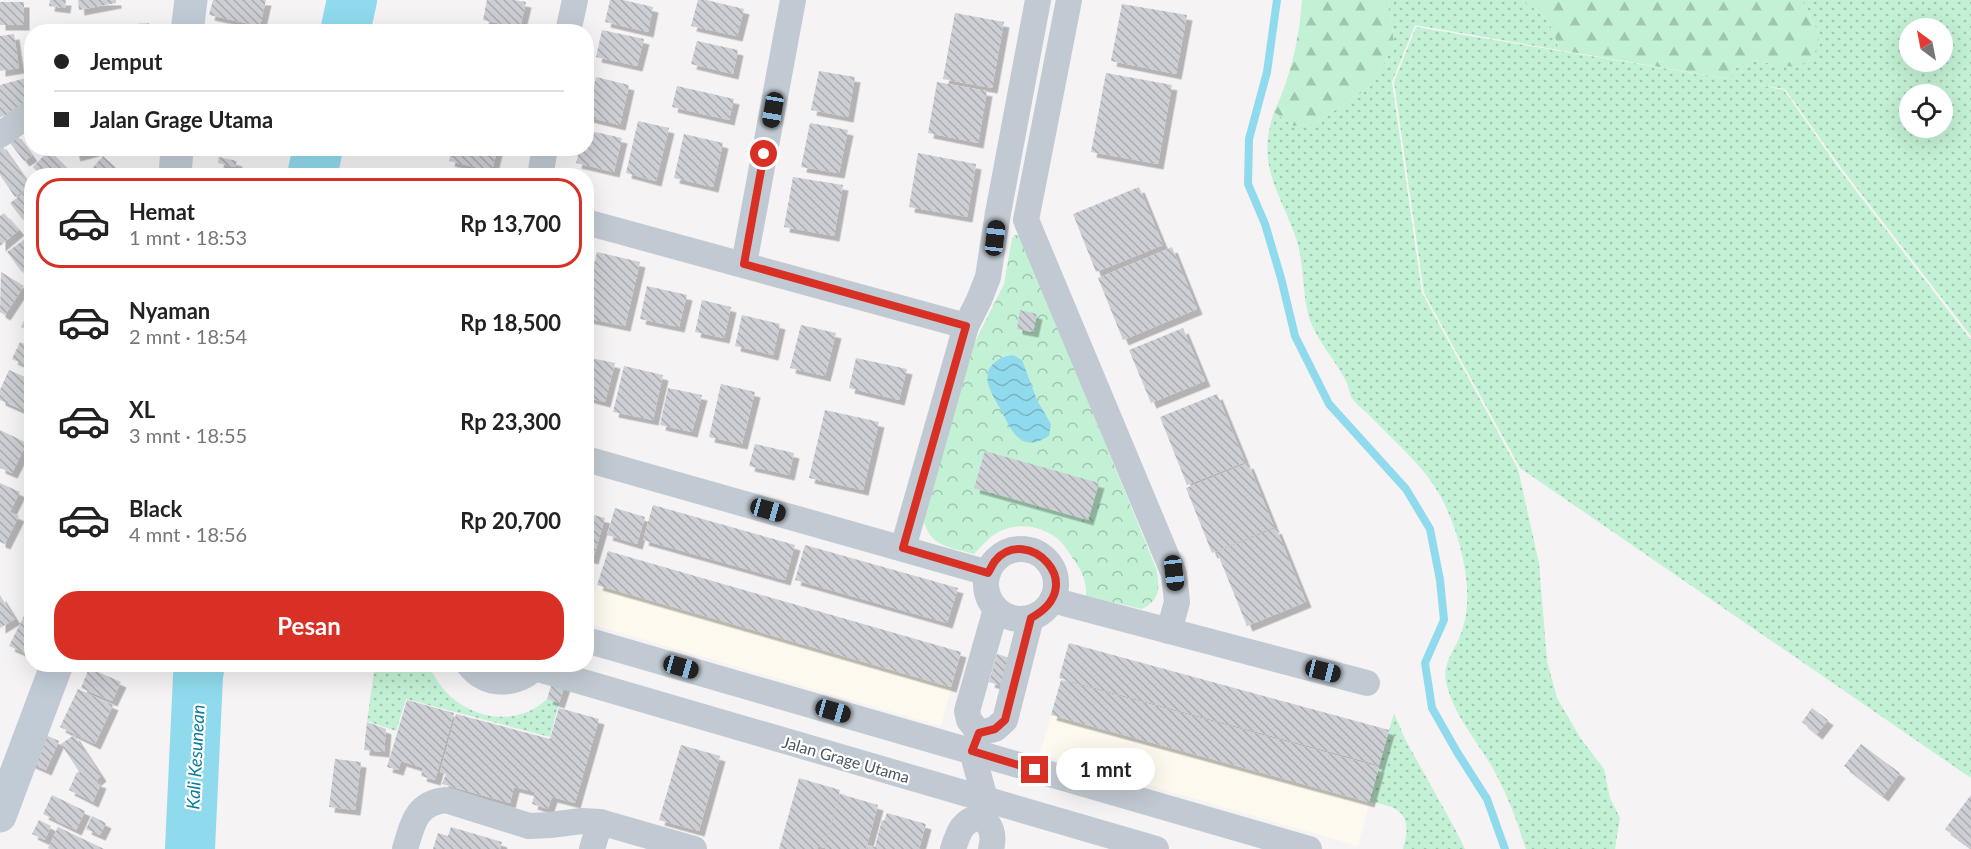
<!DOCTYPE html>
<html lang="id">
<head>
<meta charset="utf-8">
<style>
	:root { --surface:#fff; --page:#f6f6f6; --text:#222; --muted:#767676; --line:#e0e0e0; --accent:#d93025 }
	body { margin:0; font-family:Lato,sans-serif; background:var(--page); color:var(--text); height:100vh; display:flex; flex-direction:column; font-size:22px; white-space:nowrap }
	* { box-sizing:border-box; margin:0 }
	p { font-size:20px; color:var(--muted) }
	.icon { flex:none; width:33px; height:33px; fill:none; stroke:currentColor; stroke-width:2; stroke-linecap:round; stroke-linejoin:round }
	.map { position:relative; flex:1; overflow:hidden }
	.details { position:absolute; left:24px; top:168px; width:570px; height:504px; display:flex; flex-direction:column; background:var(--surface); border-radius:24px; box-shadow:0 6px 24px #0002 }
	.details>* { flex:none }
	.banner { position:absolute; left:24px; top:24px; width:570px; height:132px; border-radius:24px; box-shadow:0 6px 24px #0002; display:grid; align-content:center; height:132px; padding:0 30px; background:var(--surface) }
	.needle { width:39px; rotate:328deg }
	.fabs { position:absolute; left:1899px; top:18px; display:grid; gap:12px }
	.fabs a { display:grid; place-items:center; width:54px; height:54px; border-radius:50%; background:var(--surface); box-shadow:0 6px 24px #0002; font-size:30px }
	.end { position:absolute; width:27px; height:27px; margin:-14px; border:8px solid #d93025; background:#fff; box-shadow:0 0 0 3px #fff }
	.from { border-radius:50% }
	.bubble { position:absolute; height:42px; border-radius:21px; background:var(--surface); box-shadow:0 6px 24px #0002; font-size:20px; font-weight:700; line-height:42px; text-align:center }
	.car { position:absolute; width:18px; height:36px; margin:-18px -9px; border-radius:8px; box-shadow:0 0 4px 2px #0007; background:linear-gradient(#222 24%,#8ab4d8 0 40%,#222 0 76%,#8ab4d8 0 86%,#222 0) }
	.banner b { display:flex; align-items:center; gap:21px; height:57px; font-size:22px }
	.banner b+b { border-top:2px solid var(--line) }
	.banner i { width:15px; height:15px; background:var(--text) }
	ul { padding:10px 0 0; list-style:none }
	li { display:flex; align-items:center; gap:18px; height:90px; margin:0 12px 9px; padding:0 18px; border:3px solid transparent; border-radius:24px }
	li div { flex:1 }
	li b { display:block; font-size:22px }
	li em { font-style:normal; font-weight:700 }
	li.selected { border-color:var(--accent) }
	li>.icon { width:54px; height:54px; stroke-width:1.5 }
	.button { display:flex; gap:12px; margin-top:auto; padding:12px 30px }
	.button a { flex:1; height:69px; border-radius:24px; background:var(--accent); color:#fff; font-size:24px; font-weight:700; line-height:69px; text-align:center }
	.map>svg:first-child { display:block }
</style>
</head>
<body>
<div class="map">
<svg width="1971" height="849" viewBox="0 0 1971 849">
	<defs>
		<pattern id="grass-dots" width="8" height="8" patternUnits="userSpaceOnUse" patternTransform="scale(1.5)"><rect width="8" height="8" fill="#c3f1d5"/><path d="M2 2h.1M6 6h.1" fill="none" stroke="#a0c6b0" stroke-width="1.8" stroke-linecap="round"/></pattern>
		<pattern id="forest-firs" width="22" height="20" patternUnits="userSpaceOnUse" patternTransform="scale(1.5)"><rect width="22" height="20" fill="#c3f1d5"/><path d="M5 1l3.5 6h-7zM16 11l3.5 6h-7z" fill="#a0c6b0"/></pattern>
		<pattern id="park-crowns" width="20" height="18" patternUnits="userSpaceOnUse" patternTransform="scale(1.5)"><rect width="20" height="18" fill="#c3f1d5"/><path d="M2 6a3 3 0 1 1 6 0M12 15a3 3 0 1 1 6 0" fill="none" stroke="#a0c6b0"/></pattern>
		<pattern id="water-waves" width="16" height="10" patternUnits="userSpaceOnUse" patternTransform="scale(1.5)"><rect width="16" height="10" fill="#90daee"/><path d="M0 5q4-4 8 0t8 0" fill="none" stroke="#78b4c4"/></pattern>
		<pattern id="building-back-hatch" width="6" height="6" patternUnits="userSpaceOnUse" patternTransform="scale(1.5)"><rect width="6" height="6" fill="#cdcfd5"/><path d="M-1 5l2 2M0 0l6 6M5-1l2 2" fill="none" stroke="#a8abb0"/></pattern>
		<filter id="shadow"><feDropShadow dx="5.5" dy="5.5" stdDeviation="0" flood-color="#0004"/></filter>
	</defs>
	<rect width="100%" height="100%" fill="#f5f3f3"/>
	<g fill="#fdf9ef">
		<polygon points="608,551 961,652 941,726 587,623 587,617"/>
		<polygon points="1061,680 1379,767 1358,846 1040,754"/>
	</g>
	<g fill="url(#grass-dots)" fill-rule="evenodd">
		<path d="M1389,0H1521C1547,16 1551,20 1559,50L1415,25L1392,82L1422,293L1518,469L1539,563L1547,661L1557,698L1581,739L1604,769L1610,798L1620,818L1615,849H1526C1517,821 1506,791 1491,765C1476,740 1455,716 1447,686C1441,664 1453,654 1460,636C1477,596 1461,536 1442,499C1426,468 1396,443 1371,417C1366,411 1356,405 1352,398C1349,393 1349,386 1346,381C1335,359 1315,339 1308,314C1302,289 1304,262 1296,238C1279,190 1256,166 1274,112L1294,126L1316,123L1370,87L1394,45Z"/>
		<path d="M1802,0H1971V336L1842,169L1785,89L1755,84L1784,90L1840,170L1971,340V778L1520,468L1424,293L1394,82L1416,27L1729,79L1738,65L1752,61L1770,63L1819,34ZM1910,28H1942V62H1910ZM1910,94H1942V128H1910Z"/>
		<path d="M375,665H409L430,669C435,677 440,686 446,692C472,720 518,727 547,699L559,703L550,737L406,699L396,731L367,721Z"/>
		<path d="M1394,713L1405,739L1454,827L1465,849H1403C1413,815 1401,806 1369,802Z"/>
	</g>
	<g fill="url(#forest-firs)">
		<path d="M1302,0H1389L1394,45L1370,87L1316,123L1294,126L1274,112C1291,76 1299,40 1302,0Z"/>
		<path d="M1521,0H1802L1819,34L1818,46L1811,60L1795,67L1753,61L1738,65L1730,79L1559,50C1551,20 1547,16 1521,0Z"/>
	</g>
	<path fill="url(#park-crowns)" d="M1015,235H1020L1022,239L1156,568C1160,587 1161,599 1142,609L1086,596C1087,580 1081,570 1072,557C1068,552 1065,546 1061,542C1044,525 1015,521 995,534C987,539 981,547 974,554C950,547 929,547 923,518L972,348L1004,284L1012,238Z"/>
	<path fill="url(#water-waves)" d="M1013,355L1022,360L1037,400L1051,424L1049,436C1042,440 1035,444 1027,442C1014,440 1007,421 1001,410C994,397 979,378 993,364C999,358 1005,356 1013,355Z"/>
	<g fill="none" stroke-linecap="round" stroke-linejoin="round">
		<polyline stroke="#90daee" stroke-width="8" points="1277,0 1267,72 1249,139 1248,184 1265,224 1281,278 1295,336 1329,404 1406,489 1430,529 1440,580 1444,620 1425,663 1432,708 1457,752 1487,799 1505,849"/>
		<g stroke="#90daee" stroke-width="50">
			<polyline points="345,32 352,0"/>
			<polyline points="312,176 318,148"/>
			<polyline points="190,849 198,676 200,664"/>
		</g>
	</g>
	<g fill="url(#building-back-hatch)" filter="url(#shadow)">
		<polygon points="50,0 66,0 65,8 49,6"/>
		<polygon points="78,0 116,0 116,3 79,10"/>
		<polygon points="213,0 266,0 260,26 209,15"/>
		<polygon points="487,0 514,0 526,2 520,28 483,20"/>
		<polygon points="610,0 623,0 653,7 648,32 605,22"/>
		<polygon points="698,0 706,0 744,9 737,36 691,26"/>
		<rect x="0" y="2" width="24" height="23"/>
		<polygon points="1122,4 1187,15 1176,74 1111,61"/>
		<polygon points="955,13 1004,22 992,88 943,79"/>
		<polygon points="149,23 149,32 100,32 100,27"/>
		<polygon points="467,25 494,31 493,32 465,32"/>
		<polygon points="602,30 644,39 637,66 596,57"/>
		<polygon points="14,34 19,68 0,71 0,36"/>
		<polygon points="697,41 738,50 733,74 691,64"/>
		<polygon points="819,71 855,77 848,117 811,110"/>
		<polygon points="1106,73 1172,85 1158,164 1091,152"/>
		<polygon points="596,77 629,85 620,125 587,117"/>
		<polygon points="26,78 27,82 32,81 32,108 0,117 0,85"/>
		<polygon points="937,82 987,91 978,143 928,133"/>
		<polygon points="677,86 734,99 729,120 672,107"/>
		<polygon points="638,121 669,128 656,181 626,173"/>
		<polygon points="810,123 848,130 839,173 801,167"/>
		<polygon points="586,130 622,138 614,172 576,163 580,148 586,148"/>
		<polygon points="15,133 32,156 24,161 7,139"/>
		<polygon points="684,134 723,143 713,187 674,178"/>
		<polygon points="0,143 30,186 15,197 0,175"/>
		<polygon points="73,148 93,148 94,151 75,156"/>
		<polygon points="452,148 489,148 497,150 492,171 449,161"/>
		<polygon points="49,150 71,172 68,176 42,176 33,167"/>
		<polygon points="918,153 976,164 967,217 909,207"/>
		<polygon points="103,156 125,176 93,176 89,172"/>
		<polygon points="219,157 237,161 235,167 218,163"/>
		<polygon points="187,168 218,175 218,176 185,176"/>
		<polygon points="793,177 843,185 834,236 784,227"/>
		<polygon points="32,187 32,213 23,220 10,203"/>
		<polygon points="1139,187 1163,245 1096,272 1073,214"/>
		<polygon points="4,213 19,230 0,246 0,216"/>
		<polygon points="28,237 32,241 32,265 22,272 7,252"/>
		<polygon points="1172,247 1197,309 1123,340 1098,278"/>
		<polygon points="597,252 640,262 625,326 586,318 586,296"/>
		<polygon points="1,272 24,286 5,315 0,312"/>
		<polygon points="647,286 687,295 679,327 640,319"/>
		<polygon points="702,300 731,307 724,338 695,332"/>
		<polygon points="32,304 32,331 21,327"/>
		<polygon points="1020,310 1037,314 1033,332 1017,329"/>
		<polygon points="742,315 780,324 773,355 735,346"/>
		<polygon points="801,325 836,333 825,376 790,368"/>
		<polygon points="1183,328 1205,381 1151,403 1129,350"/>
		<polygon points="20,342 32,347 32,368 12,359"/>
		<polygon points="586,357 615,363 605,402 586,397"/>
		<polygon points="856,358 907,369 899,400 849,388"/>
		<polygon points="624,366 663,375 653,420 613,412"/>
		<polygon points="9,370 32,380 32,414 0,400 0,390"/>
		<polygon points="721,384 755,392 742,444 709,437"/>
		<polygon points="668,388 702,395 692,432 660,425"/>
		<polygon points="1217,394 1245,462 1187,485 1160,417"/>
		<polygon points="825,410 879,422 863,490 809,478"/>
		<polygon points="0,430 27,443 12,473 0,468"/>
		<polygon points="755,444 794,453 789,475 749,466"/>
		<polygon points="985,451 1099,483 1088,520 974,488"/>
		<polygon points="1248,463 1274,527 1212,553 1186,488"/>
		<polygon points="0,483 20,492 10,512 19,516 5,544 0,542"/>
		<polygon points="653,505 795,545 785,580 643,540"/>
		<polygon points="615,508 645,517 637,544 607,535"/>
		<polygon points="586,513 605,518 593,559 586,557"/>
		<polygon points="1276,528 1306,602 1247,626 1217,552"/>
		<polygon points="805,545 958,588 947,623 795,580"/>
		<polygon points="608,551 961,652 951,687 597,585"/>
		<polygon points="0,595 15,619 0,628"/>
		<polygon points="32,600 32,656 9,646"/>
		<polygon points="1069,643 1389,730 1379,765 1059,678"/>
		<polygon points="997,654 1010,658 1002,686 989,682"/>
		<polygon points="558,664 572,664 559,703 547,699"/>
		<polygon points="89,668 121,682 112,701 81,688"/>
		<polygon points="1061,680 1379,767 1369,802 1051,715"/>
		<polygon points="78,689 113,705 95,744 60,727"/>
		<polygon points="407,700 454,713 435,780 421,776 423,768 401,761 398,770 387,767"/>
		<polygon points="559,708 599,719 575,803 552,797 548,809 532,804 535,792 514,787 510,803 442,784 446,774 440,772 456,714 550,739"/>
		<polygon points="1812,708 1828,720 1817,734 1802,722"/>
		<polygon points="367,722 386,729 384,752 364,750"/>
		<polygon points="41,733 59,741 46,770 28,762"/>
		<polygon points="74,735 101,776 95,781 101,783 93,802 69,790 77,772 80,773 61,744"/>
		<polygon points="1861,744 1900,773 1883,796 1844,766"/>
		<polygon points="681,745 720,756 699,831 659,820"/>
		<polygon points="335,759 361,762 355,810 329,807"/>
		<polygon points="799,778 840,790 824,848 818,846 817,849 779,849"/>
		<polygon points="840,794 878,805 866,849 825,849"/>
		<polygon points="52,795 85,811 76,830 43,814"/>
		<polygon points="1971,795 1971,848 1945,829"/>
		<polygon points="887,813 926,824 919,849 867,849 868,845 875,847 882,820 884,821"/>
		<polygon points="92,816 106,823 100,835 86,829"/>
		<polygon points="39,820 51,826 45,840 32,834"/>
		<polygon points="58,827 104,849 50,849 48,848"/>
		<polygon points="451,827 502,842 500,849 433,849 438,833 448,836"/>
	</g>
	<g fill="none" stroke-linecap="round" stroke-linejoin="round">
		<g stroke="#c1cad2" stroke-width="26">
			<polyline points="1069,0 1026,220 1174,574 1177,602 1169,631"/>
			<polyline points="568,32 575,0"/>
			<polyline points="0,135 32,112"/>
			<polyline points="540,176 545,148"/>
			<polyline points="586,222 966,326"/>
			<polyline points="744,264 793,0"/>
			<polyline points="586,459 988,573"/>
			<polyline points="903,548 966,326 979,300 988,277 998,213 1038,0"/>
			<circle cx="1021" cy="584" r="35"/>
			<polyline points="1052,600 1367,683"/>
			<polyline points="586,640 1309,849"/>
			<path d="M468,664C472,669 478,675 483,677C501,686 526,681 537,664"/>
			<polyline points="535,668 1156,849"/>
			<polyline points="979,733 995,729 1005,720 1031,618"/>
			<polyline points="979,733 969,720 967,711 996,609"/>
			<polyline points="977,739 972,751 985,799 982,813"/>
			<path d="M981,816C991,826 995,834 991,849"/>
			<path d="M405,849C413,823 416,803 446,800L529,826L550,825L582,821L600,822L694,849"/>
			<polyline points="592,849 600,822"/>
			<path d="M953,849C959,831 962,821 981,816"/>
		</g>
		<g stroke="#c1cbd6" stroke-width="33">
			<polyline points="187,32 191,0"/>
			<polyline points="175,176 177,148"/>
			<polyline points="0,816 57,664"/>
		</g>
	</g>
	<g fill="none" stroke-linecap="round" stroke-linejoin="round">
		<path stroke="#d93025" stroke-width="8" d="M764,154L744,264L966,326L903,548L988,573C990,570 992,565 995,561C1026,523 1092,585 1031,618L1005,720L995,729L979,733L972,751L1035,770"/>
	</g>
	<g text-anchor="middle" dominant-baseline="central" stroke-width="4.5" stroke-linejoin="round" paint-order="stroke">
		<g font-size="16" fill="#4a5661" stroke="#fff">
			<text transform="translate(846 759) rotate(16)">Jalan Grage Utama</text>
		</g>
		<g font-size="18" font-style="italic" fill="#0c7c9b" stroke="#fff">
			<text transform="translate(195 757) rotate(-87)">Kali Kesunean</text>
		</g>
	</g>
</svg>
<div class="fabs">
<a><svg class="needle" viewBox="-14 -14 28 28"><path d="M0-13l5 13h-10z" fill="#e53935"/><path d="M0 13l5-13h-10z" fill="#767676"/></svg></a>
<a><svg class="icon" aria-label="locate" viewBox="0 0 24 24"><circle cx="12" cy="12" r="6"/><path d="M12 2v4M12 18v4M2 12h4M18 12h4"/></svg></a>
</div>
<i class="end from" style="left:764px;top:154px"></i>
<i class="end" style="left:1035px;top:770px"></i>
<div class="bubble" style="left:1056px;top:748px;width:99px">1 mnt</div>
<i class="car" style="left:773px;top:110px;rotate:190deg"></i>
<i class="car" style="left:995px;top:238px;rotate:7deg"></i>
<i class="car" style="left:768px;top:510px;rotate:106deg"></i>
<i class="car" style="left:1174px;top:573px;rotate:173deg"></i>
<i class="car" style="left:681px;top:667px;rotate:106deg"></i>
<i class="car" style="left:1323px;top:671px;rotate:104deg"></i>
<i class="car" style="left:833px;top:711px;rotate:106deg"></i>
<div class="banner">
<b><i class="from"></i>Jemput</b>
<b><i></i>Jalan Grage Utama</b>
</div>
<section class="details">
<ul>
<li class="selected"><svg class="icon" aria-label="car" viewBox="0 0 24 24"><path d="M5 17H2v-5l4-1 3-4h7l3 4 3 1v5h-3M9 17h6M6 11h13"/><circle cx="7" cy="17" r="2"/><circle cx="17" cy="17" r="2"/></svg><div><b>Hemat</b><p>1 mnt · 18:53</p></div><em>Rp 13,700</em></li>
<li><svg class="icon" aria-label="car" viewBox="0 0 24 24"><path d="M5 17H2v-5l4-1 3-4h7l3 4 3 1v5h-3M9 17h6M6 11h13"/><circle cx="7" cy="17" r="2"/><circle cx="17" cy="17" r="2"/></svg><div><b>Nyaman</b><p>2 mnt · 18:54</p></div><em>Rp 18,500</em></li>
<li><svg class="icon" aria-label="car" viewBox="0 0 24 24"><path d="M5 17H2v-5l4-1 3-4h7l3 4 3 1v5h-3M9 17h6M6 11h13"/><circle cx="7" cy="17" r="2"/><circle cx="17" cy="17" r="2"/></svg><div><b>XL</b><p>3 mnt · 18:55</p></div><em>Rp 23,300</em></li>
<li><svg class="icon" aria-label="car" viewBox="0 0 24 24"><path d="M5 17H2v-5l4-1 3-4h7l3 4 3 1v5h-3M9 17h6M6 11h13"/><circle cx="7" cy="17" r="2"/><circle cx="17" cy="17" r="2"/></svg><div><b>Black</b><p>4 mnt · 18:56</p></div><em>Rp 20,700</em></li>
</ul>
<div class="button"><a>Pesan</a></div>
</section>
</div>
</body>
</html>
